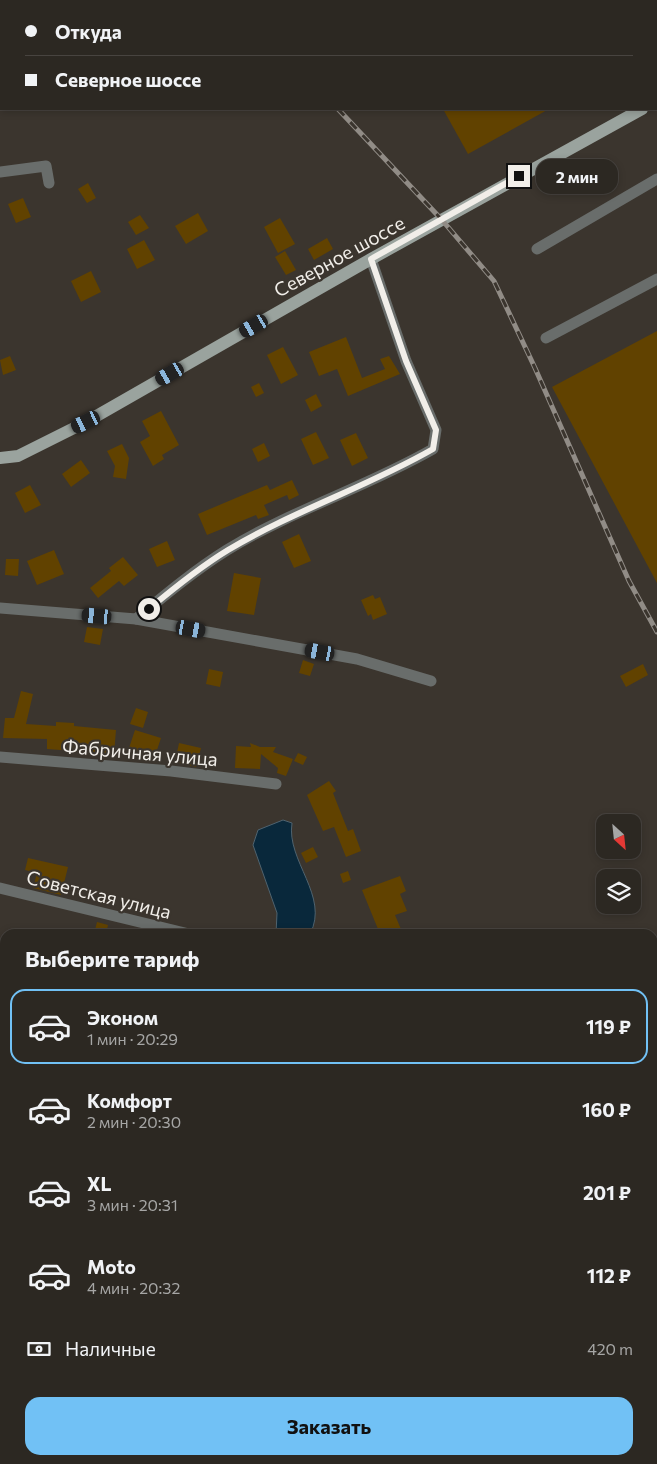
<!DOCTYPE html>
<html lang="ru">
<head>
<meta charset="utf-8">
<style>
	:root { --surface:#2c2822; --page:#38342f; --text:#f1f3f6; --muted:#a6a6a5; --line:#484440; --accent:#71c1f5 }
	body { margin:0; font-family:Commissioner,sans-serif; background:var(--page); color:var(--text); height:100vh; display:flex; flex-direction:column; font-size:19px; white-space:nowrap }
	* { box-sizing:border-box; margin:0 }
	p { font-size:16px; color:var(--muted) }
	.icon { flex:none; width:28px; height:28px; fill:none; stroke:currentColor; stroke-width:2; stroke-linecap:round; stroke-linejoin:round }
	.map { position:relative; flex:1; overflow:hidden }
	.drawer { position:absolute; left:0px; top:929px; width:658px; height:536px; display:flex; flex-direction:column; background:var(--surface); border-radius:15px 15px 0 0; box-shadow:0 2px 8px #0003,0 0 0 1px var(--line) }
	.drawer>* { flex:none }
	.guide { position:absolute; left:0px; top:0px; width:658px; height:110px; box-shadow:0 2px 8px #0003,0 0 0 1px var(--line); display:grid; align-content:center; height:110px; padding:0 25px; background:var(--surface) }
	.needle { width:32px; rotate:153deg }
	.buttons { position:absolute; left:596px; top:814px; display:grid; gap:10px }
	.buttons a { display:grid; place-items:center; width:45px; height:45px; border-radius:10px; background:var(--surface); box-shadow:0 2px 8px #0003,0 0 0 1px var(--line); font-size:25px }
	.end { position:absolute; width:22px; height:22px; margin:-11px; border:6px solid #f1eee9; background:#111; box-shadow:0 0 0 2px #111 }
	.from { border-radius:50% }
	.bubble { position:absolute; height:35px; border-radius:15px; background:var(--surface); box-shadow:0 2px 8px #0003,0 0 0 1px var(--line); font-size:16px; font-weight:700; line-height:35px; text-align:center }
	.car { position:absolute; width:15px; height:30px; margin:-15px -8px; border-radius:6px; box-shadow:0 0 4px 1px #0007; background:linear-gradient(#222 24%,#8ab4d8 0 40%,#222 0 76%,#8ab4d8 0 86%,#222 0) }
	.guide b { display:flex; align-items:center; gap:18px; height:48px; font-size:19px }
	.guide b+b { border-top:1px solid var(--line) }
	.guide i { width:12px; height:12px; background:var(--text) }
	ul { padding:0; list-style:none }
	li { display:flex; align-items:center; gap:15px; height:75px; margin:0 10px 8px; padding:0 15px; border:2px solid transparent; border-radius:15px }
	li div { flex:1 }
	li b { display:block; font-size:19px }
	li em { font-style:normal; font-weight:700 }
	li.on { border-color:var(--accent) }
	li>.icon { width:45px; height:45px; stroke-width:1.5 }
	h2 { padding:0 25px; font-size:22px; line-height:60px }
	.pay { display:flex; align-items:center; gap:12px; height:55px; padding:0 25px; font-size:19px }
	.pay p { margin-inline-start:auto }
	.cta { display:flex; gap:10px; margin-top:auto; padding:10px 25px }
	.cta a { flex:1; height:58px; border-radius:15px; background:var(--accent); color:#111; font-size:20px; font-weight:700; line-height:58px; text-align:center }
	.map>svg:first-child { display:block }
</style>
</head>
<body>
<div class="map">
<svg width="657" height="1464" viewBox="0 0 657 1464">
	<rect width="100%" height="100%" fill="#3b352e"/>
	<path fill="#09283b" stroke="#4f636f" d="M283,820L292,823C286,861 330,896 310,934H276L277,913L253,845L258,830Z"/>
	<g fill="#614200">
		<polygon points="443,109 549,109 468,154"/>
		<polygon points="88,183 96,198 87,203 78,189"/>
		<polygon points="23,198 31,217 16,223 8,204"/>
		<polygon points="198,213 208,231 186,244 175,226"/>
		<polygon points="140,215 149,228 136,235 128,222"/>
		<polygon points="280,218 295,244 278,253 264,227"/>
		<polygon points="327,238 333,249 314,260 308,249"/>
		<polygon points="144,240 155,260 137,269 127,249"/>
		<polygon points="285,251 296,270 286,275 275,257"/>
		<polygon points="91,271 101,292 81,302 71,281"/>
		<polygon points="657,331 657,583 552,387"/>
		<polygon points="346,337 362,378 385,369 380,359 389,356 400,374 348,396 337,369 319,376 309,352"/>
		<polygon points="283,347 298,375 281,384 267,355"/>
		<polygon points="10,356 16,370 3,375 0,360"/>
		<polygon points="259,383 264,393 256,397 251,387"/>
		<polygon points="316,394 322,406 311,412 305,400"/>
		<polygon points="161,411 179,445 162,455 164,459 153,466 140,442 150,436 142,421"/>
		<polygon points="316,432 329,458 313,465 301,439"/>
		<polygon points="356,433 368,458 352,466 340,440"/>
		<polygon points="264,443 270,456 258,462 252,449"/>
		<polygon points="122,444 129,458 126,479 113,477 115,466 107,451"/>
		<polygon points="81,460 90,473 71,487 62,474"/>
		<polygon points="292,480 299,495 289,500 287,495 264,505 269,515 258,519 256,515 207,535 198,514 267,485 270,490"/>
		<polygon points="30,485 41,505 25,513 15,493"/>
		<polygon points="299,534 311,561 294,568 282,542"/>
		<polygon points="167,541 175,560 157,567 149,549"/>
		<polygon points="54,550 64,574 37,585 27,561"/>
		<polygon points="123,557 138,575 124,586 119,581 98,598 90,588 111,571 109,568"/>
		<polygon points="6,559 19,559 18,576 5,575"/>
		<polygon points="234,573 261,578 254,615 227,611"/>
		<polygon points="373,595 375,599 380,597 387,614 373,620 371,614 368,616 361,600"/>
		<polygon points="87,627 103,629 100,645 84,642"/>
		<polygon points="303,660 314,664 310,676 299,673"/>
		<polygon points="643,664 648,675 626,687 620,676"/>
		<polygon points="209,669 223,672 220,687 206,684"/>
		<polygon points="21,691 33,694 26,724 56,726 56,722 74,723 74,726 116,730 114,754 47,749 47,739 3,738 5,718 14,718"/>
		<polygon points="136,708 148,712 143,728 130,724"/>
		<polygon points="135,730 161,738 153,762 127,754"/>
		<polygon points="179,743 201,748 196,767 175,762"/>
		<polygon points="250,743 260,747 276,747 273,752 293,759 286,776 277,773 278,768 261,754 260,769 235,768 236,746 251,747"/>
		<polygon points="298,753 307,757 303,765 294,761"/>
		<polygon points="329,781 336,791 333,793 348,831 353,829 361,851 346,857 334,827 323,831 307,795"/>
		<polygon points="313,847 318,857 306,863 301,853"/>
		<polygon points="28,858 68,867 61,895 33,888 37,873 25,870"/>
		<polygon points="348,871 351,880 343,883 340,874"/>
		<polygon points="400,876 406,891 400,894 407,911 395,915 403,934 380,934 362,890"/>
		<polygon points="97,922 108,925 106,934 94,934"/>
	</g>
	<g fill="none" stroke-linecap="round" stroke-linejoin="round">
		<g stroke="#696d6b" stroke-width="11">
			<polyline points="0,172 46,166 49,183"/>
			<polyline points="537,249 657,179"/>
			<polyline points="546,338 657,279"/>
			<polyline points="0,608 136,619 357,659 431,681"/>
			<path d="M136,619C165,595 195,570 227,550C292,510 367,487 433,449L436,430L406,361L371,259"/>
			<polyline points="0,757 171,771 276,784"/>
			<polyline points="0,888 189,934"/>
			<polyline points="0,1226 5,1227"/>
			<polyline points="652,1366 657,1371"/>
		</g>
		<g stroke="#9aa39e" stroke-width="12">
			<polyline points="656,101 657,100"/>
			<polyline points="0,458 18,456 86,422 371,259 642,109"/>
		</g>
		<g stroke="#918c86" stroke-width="5">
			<g id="rail">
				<polyline points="227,0 228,1"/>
				<polyline points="338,109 442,220 494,281 535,368 629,581 657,632"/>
			</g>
		</g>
		<use href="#rail" stroke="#3b352e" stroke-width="3" stroke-dasharray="9" stroke-linecap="butt"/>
	</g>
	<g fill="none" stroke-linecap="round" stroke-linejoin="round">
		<path stroke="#f1eee9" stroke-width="6" d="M149,609C174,588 200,567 228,550C293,511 367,487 433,449L436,430L406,361L371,259L519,176"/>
	</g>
	<g text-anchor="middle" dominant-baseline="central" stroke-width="4.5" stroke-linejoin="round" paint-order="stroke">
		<g font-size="19" fill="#f1eee9" stroke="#3b352e">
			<text transform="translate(339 256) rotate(-29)">Северное шоссе</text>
			<text transform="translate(140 752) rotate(5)">Фабричная улица</text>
			<text transform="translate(99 894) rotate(14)">Советская улица</text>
		</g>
	</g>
</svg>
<div class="buttons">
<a><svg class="needle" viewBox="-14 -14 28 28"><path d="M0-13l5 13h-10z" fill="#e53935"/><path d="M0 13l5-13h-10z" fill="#a6a6a5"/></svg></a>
<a><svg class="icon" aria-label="layers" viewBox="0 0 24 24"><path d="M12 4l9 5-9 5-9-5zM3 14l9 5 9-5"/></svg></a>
</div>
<i class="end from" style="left:149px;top:609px"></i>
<i class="end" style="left:519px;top:176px"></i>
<div class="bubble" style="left:536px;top:159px;width:82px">2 мин</div>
<i class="car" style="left:254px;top:326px;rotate:240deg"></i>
<i class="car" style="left:170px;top:374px;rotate:240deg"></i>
<i class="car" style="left:86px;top:422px;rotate:244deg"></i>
<i class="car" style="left:97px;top:616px;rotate:275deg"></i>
<i class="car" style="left:191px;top:629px;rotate:100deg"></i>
<i class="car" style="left:320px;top:652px;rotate:280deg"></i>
<div class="guide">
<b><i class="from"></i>Откуда</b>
<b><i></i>Северное шоссе</b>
</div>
<section class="drawer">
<h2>Выберите тариф</h2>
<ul>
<li class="on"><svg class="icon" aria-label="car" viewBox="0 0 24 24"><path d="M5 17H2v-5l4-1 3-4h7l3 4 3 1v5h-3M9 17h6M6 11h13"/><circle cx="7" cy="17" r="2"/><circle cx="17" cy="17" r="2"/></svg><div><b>Эконом</b><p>1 мин · 20:29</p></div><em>119 ₽</em></li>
<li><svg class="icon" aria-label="car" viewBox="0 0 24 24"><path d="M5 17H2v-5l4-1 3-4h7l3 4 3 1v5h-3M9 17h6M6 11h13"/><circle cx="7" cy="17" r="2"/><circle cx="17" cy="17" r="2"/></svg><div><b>Комфорт</b><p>2 мин · 20:30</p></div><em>160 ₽</em></li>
<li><svg class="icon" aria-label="car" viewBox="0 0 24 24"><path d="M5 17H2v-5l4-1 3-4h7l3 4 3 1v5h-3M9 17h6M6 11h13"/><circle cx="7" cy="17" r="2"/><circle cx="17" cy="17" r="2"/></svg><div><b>XL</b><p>3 мин · 20:31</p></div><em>201 ₽</em></li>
<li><svg class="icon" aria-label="car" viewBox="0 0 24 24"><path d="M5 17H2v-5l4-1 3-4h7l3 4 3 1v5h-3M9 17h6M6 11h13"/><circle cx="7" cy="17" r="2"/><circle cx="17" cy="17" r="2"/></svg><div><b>Moto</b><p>4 мин · 20:32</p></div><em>112 ₽</em></li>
</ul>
<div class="pay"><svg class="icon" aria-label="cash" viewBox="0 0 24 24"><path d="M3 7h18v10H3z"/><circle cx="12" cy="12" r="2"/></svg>Наличные<p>420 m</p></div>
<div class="cta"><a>Заказать</a></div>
</section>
</div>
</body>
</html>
